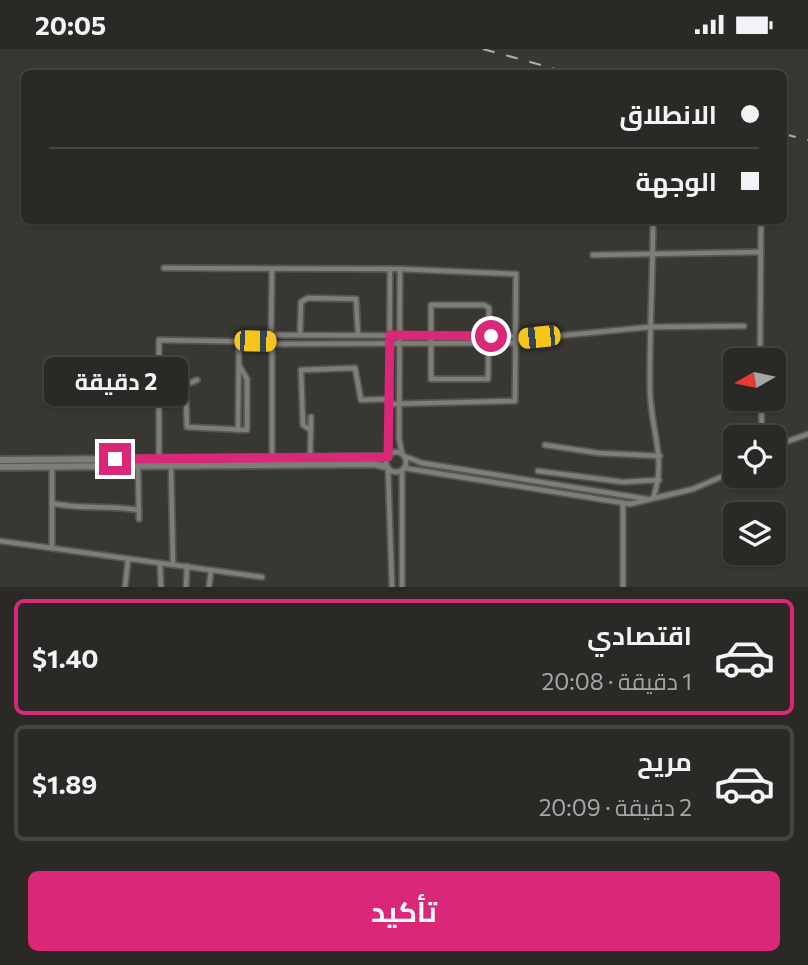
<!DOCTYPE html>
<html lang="ar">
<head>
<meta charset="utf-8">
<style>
	:root { --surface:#2a2926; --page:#32312e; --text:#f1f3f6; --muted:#a5a6a7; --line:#464543; --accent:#db2777 }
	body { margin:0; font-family:Commissioner,Cairo,sans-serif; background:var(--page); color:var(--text); direction:rtl; height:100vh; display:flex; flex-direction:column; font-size:26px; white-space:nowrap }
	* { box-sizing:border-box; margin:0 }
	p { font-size:23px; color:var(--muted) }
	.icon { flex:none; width:38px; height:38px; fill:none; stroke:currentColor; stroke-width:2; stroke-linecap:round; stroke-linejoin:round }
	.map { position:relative; height:538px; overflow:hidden; direction:ltr }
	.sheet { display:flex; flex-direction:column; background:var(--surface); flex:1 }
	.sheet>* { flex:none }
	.banner { position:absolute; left:21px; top:21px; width:766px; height:154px; border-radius:10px; box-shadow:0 2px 5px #0004,0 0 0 2px var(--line); direction:rtl; display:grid; align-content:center; height:154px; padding:0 28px; background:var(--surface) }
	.needle { width:46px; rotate:261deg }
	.controls { position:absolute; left:723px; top:299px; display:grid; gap:14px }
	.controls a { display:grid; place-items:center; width:63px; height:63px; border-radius:10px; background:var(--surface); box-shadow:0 2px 5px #0004,0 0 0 2px var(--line); font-size:35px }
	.end { position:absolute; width:32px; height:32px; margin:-16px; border:9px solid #db2777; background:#fff; box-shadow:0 0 0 4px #fff }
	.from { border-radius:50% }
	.bubble { position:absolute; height:49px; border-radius:10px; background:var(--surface); box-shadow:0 2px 5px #0004,0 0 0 2px var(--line); font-size:23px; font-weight:700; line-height:49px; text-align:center; direction:rtl }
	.car { position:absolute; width:21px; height:42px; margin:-21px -10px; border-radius:9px; box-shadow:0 0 5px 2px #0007; background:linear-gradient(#f5c518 24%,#345 0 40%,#f5c518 0 76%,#345 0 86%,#f5c518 0) }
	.banner b { display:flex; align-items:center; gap:24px; height:66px; font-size:26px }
	.banner b+b { border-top:2px solid var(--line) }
	.banner i { width:18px; height:18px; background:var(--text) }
	ul { padding:12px 0 0; list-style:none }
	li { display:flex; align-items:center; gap:21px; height:116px; margin:0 14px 10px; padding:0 14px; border:4px solid var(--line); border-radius:10px }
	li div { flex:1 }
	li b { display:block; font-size:26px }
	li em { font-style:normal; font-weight:700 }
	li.current { border-color:var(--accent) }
	li>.icon { width:63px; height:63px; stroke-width:1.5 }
	.action { display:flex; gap:14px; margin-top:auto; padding:14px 28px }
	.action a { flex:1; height:80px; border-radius:10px; background:var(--accent); color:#fff; font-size:28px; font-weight:700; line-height:80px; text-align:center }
	.status { display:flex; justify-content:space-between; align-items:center; height:49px; padding:0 35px; background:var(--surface); direction:ltr }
	.status svg { height:19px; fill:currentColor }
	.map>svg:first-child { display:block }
</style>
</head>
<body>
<div class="status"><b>20:05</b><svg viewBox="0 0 49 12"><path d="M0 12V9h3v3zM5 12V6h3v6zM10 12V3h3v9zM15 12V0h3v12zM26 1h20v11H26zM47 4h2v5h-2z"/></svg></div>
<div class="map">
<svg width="808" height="538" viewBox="0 0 808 538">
	<rect width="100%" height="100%" fill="#383732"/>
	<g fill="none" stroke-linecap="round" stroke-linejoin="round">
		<g stroke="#565551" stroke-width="8">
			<g id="minor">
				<path d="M653,172C653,229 649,286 650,343C651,381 667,411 653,449"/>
				<polyline points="593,206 761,203"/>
				<polyline points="164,219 400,220 516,225 515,352 390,355"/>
				<polyline points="400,220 399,389 402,405"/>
				<polygon points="431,256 484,256 489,259 488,330 431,330"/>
				<polyline points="271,286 515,287"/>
				<polyline points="271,286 272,220"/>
				<polyline points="300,286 301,253 308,249 356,250 358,286"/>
				<polyline points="515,291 650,278 744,277"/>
				<polyline points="272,295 515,294"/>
				<polyline points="272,295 272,409"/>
				<polyline points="760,312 761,172"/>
				<polyline points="185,325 187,378 247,381 247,330 239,316"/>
				<polyline points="185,336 197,331"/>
				<polyline points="761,350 762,388"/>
				<polyline points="309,380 303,376 301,321 355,319 361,351 390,350"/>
				<polyline points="238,381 239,292"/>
				<polyline points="545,396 598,404 660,407"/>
				<polyline points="774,397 808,385"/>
				<circle cx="396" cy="413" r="10"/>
				<polyline points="389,406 390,220"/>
				<polyline points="404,407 422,414 647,450"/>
				<polyline points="159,410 159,291 272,293"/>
				<polyline points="171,416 173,515"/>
				<polyline points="310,416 311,368"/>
				<polyline points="138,417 139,470"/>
				<polyline points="404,419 630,455 693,440 735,422"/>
				<polyline points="388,420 392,538"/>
				<polyline points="538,422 623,433 659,431"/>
				<path d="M52,454C80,461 109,456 139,461"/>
				<polyline points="623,454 623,538"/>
				<polyline points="0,492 262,528"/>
				<polyline points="52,498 52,418"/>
				<polyline points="160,514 161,538"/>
				<polyline points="125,538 128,511"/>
				<polyline points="186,538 187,517"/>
				<polyline points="209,538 211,521"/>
				<polyline points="402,538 402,421"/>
			</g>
		</g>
		<g stroke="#565551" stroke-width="10">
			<g id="tertiary">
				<polyline points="0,411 388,408"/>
				<polyline points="0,418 374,415 387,418"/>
			</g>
		</g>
		<use href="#minor" stroke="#7f7d78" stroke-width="4.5"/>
		<use href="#tertiary" stroke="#7f7d78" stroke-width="6"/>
		<g stroke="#aeaeaa" stroke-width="2" stroke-dasharray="12 12" stroke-linecap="butt">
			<polyline points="483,0 570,24"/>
			<polyline points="784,85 808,91"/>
		</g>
	</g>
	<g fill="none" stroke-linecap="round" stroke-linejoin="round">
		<polyline stroke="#db2777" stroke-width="9" points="115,410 388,408 390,286 491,287"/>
	</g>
</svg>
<div class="controls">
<a><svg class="needle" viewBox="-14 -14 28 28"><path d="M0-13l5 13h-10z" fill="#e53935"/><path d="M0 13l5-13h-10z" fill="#a5a6a7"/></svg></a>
<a><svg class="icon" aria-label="locate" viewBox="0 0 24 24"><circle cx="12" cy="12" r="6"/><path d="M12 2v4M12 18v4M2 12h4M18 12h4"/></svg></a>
<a><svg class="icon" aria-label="layers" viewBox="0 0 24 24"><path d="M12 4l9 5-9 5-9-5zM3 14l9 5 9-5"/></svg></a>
</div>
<i class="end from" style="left:491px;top:287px"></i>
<i class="end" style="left:115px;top:410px"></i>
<div class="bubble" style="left:44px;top:308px;width:144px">2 دقيقة</div>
<i class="car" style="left:539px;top:288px;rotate:264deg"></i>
<i class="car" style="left:255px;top:292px;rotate:91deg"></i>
<div class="banner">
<b><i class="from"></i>الانطلاق</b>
<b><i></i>الوجهة</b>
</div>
</div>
<section class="sheet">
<ul>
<li class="current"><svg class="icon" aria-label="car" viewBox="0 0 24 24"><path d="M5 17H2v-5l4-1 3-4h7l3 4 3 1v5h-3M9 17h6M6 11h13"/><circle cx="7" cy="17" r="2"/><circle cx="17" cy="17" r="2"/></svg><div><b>اقتصادي</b><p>1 دقيقة · 20:08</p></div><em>$1.40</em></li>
<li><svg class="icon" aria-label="car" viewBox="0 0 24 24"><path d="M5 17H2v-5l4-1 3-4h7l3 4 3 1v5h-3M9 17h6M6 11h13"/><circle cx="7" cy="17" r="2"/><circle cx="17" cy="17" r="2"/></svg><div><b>مريح</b><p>2 دقيقة · 20:09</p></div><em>$1.89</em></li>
</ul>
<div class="action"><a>تأكيد</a></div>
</section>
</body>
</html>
